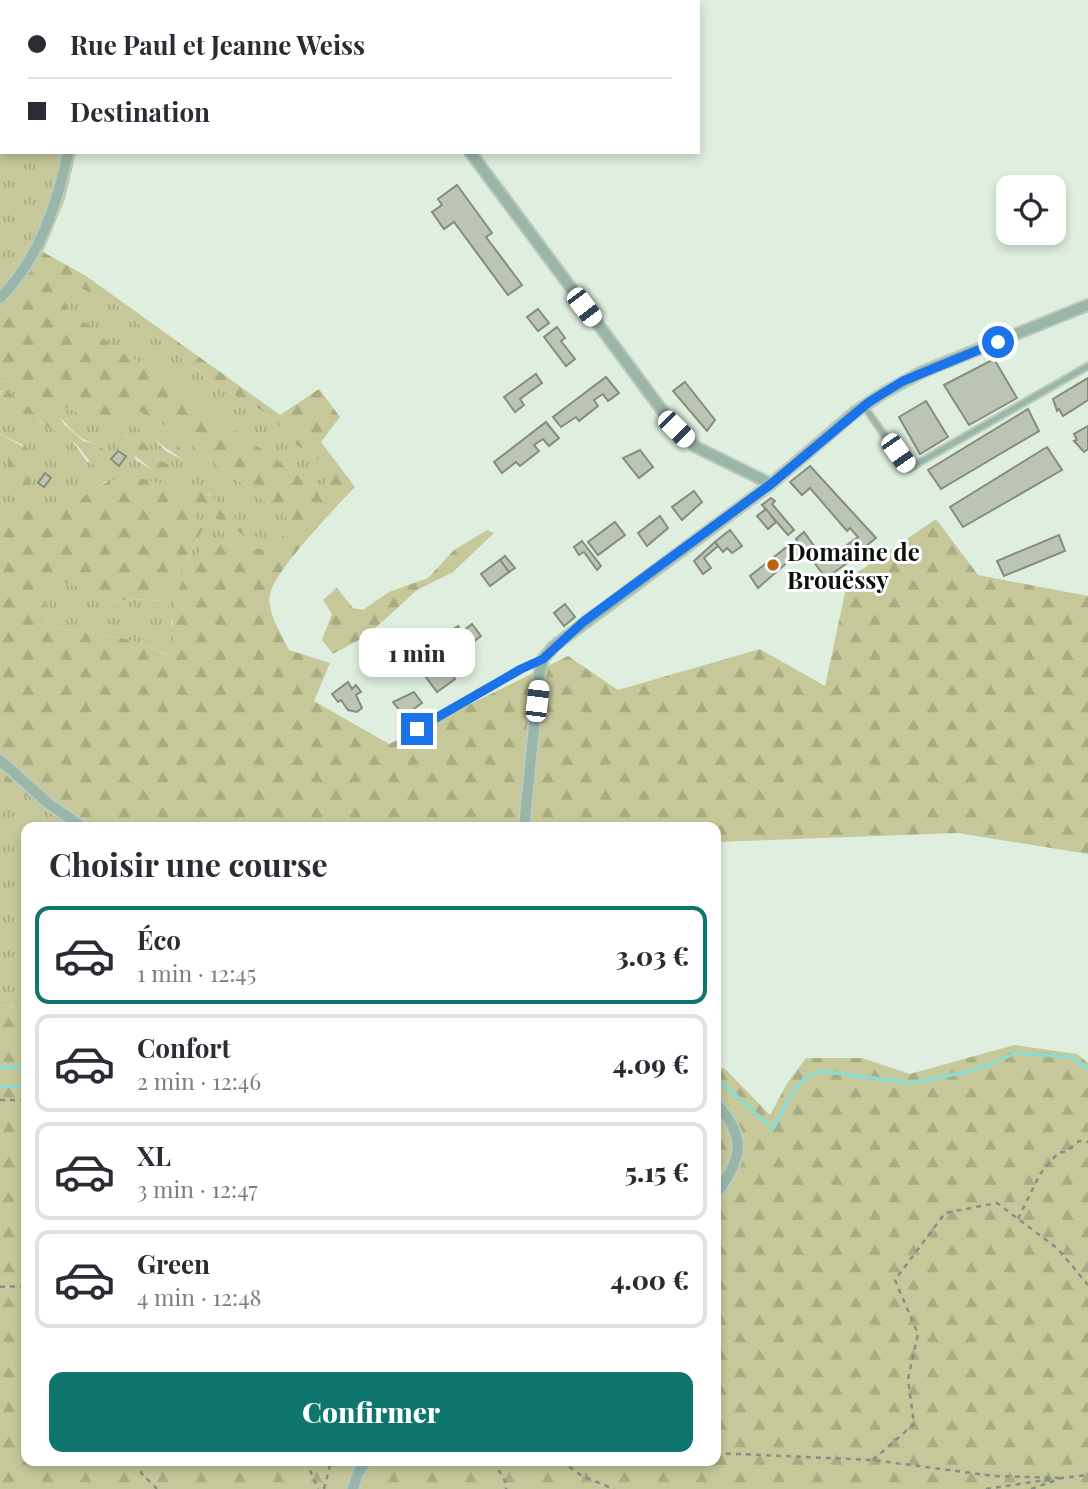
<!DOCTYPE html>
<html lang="fr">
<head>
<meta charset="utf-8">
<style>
	:root { --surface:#fff; --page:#f7f7f7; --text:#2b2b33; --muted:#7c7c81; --line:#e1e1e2; --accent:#0f766e }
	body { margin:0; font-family:"Playfair Display",serif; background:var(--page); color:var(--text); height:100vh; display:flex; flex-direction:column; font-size:26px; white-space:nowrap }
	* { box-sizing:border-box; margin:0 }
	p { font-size:23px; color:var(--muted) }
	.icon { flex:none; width:38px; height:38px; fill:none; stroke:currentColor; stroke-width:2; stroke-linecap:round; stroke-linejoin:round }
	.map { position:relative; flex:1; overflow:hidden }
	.sheet { position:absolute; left:21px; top:822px; width:700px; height:644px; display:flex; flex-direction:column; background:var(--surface); border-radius:14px; box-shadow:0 4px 10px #0003 }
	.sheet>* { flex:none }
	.banner { position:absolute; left:0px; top:0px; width:700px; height:154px; box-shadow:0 4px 10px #0003; display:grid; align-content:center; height:154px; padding:0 28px; background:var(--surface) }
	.tools { position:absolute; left:996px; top:175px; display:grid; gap:14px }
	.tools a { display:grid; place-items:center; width:70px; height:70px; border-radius:14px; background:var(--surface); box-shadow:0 4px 10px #0003; font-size:35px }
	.end { position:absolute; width:32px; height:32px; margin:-16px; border:9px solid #1a73e8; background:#fff; box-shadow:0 0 0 4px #fff }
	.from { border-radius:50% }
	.bubble { position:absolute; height:49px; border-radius:14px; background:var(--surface); box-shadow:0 4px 10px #0003; font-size:23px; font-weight:800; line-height:49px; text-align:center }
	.car { position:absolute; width:21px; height:42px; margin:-21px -10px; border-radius:9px; box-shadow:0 0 5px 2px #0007; background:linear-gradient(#fff 24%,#345 0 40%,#fff 0 76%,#345 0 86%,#fff 0) }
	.banner b { display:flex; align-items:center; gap:24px; height:66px; font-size:26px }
	.banner b+b { border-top:2px solid var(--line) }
	.banner i { width:18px; height:18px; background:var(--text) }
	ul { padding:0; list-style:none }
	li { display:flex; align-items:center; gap:21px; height:98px; margin:0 14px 10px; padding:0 14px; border:4px solid var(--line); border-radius:14px }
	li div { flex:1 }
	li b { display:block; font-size:26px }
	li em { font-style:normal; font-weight:800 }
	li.current { border-color:var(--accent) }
	li>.icon { width:63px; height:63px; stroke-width:1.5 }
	h2 { padding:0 28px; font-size:32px; line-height:84px }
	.primary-button { display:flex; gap:14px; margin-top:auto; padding:14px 28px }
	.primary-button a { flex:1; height:80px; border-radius:14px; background:var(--accent); color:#fff; font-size:28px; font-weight:800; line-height:80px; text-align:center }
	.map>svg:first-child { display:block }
</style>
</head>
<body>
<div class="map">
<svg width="1088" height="1489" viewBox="0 0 1088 1489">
	<defs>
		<pattern id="grass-tufts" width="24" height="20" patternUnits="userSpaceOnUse" patternTransform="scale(1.75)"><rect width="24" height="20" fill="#c6c899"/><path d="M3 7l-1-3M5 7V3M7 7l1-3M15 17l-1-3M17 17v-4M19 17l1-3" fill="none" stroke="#a9ab83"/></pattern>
		<pattern id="forest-firs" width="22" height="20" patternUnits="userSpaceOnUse" patternTransform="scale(1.75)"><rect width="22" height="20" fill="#c6c899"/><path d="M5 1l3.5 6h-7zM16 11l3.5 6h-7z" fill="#a9ab83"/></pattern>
	</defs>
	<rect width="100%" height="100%" fill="#deeedf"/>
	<g fill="url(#grass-tufts)" fill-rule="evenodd">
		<polygon points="0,0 95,0 2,2 2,152 76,152 65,199 43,252 12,264 0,274"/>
		<polygon points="80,288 117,305 210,381 262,411 281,427 292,442 321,462 329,471 324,486 311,484 219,419 175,383 116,349 88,324 74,318 66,306 65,295"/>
		<path d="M9,381L106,425L134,409L169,428L293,522L272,549L235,548L215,539L171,622L175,639L170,655L126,639L48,626C41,608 46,592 60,579L84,590L103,604L134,599L159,601L170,591L203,529L189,509L105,482L63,512L49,507L8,512L0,530V449L9,460V470L22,471L23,445L0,434V393L16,413L36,415L41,423L71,439L88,463L97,444C63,437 68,405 28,407L6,389L0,392V382ZM146,421L161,438L172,442L183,460L166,451L142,428ZM123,434L157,460L171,464L156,472L136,460ZM208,493L235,521L248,527L245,536L210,515L207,509Z"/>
		<polygon points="0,778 17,791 92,828 26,828 26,1008 0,1005"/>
	</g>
	<g fill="url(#forest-firs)" fill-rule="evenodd">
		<path d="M43,252L86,276L280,415L319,389L340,417L321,442L355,487C336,507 275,570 270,594C266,611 282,635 289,650L330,663L314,701L389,744L568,656L618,690L760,649L825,686L848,579L936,519L978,575L1088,596V854L958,833L716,842V828H92L17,791L0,778V530L8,512L25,495L63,512C114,475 115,469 177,488L203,529L170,591L159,601L134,599L103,604L84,590L60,580C46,592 41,608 48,626L126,639L169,655C177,637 170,629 173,611C176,588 192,563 204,544L215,539L235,548L272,549L293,522L169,428L134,409L106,426L9,381L0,382V274L12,264ZM80,288L117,305L210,381L262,411L281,427L292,442L321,462L328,471L324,486L311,484L219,419L175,383L116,349L88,324L74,318L66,306L65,295Z"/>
		<path d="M6,389L28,407L45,406L58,414L64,424L83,441L97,444L105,451L107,464L103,470C84,461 85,451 71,440C58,429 46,432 36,415L16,413L0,393Z"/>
		<path d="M136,415H142C153,431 164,436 180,448L183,460L133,425Z"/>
		<polygon points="0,434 36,454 39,464 33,471 23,472 28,477 30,486 20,493 5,491 1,481 9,470 9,460 0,449"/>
		<path d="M122,434L135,443L143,442L157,460L171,464L177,474L166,480C149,468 135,454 117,446L116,437Z"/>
		<path d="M199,489C218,497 230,518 248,527L250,534L245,536L210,515L207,509L195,506L192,491Z"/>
		<polygon points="487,530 494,533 453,572 417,590 371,632 363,631 359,640 333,654 322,640 332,614 323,600 337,588 353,608 363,610 389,592 428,578 454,550"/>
		<polygon points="0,1005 26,1008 26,1461 716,1461 716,1069 724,1068 770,1115 788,1082 806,1058 862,1058 910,1074 1014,1045 1077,1054 1088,1063 1088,1489 0,1489"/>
	</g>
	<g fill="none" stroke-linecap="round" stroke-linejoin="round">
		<g stroke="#8cdbd1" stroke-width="3.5">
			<polyline points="0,1068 26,1066"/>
			<polyline points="716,1077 773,1129 791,1094 805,1078 822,1071 909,1083 972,1071 1016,1053 1071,1057 1088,1069"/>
			<polyline points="0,1086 26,1087"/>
		</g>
	</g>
	<g fill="#bcc5b4" stroke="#858d7d" stroke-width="2">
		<polygon points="457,185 492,233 486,237 522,285 508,295 454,222 444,229 432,212 442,205 438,199"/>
		<polygon points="538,309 549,323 538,331 527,317"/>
		<polygon points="557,327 565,338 561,341 575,359 566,366 544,337"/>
		<polygon points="994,359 1017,398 969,425 944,385"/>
		<polygon points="536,374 542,383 520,399 524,405 515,412 504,397"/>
		<polygon points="606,377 619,393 608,401 603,394 594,400 598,406 579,421 576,417 561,427 553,417"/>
		<polygon points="1088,378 1088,400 1063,416 1059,409 1057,411 1053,399"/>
		<polygon points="685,382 715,420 707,431 673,391"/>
		<polygon points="926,401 948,437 920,454 899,417"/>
		<polygon points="1028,409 1039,431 941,489 928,470"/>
		<polygon points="546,422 559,438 549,446 543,439 534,445 539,451 520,466 516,462 502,473 494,462"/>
		<polygon points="1088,426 1088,449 1084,452 1074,441 1077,440 1074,434"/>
		<polygon points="1047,447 1062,470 963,527 950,507"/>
		<polygon points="640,450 653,467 639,478 623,458"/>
		<polygon points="118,451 126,456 119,466 111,459"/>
		<polygon points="810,466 876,538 865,547 867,549 826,578 796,539 804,532 825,561 858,537 850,528 847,531 810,488 802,495 790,482"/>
		<polygon points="45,473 51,478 44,487 38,483"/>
		<polygon points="694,491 702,502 682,520 672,507"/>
		<polygon points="771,498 775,501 772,504 794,530 788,535 762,505"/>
		<polygon points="766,509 776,522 768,529 757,516"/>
		<polygon points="660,516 668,528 647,546 638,533"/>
		<polygon points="615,522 625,535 598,555 588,542"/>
		<polygon points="730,530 742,546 732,553 727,548 723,552 715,542"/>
		<polygon points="1059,535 1065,551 1004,576 997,561"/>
		<polygon points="582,541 601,566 597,570 584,552 579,555 574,547"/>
		<polygon points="715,542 718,546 704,558 711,568 703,574 694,561"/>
		<polygon points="793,542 802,554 792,562 790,560 758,588 750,576"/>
		<polygon points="505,556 515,568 509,572 500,560"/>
		<polygon points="500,560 509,572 490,586 481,574"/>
		<polygon points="565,604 575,617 564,626 554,613"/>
		<polygon points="472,624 481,636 460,652 447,634 458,626 462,632"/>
		<polygon points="442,662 455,679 437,692 423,673"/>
		<polygon points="348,682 352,689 356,685 361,692 356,695 362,708 357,712 348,710 341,700 338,702 332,694"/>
		<polygon points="414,692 422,703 404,716 393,702"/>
	</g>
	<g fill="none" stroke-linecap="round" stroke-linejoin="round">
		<g stroke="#bccbbd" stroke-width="9">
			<g id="lane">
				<polyline points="864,406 908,469 1088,366"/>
				<polyline points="417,729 521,669 543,659"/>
			</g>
		</g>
		<g stroke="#bccbbd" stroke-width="14">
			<g id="street">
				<polyline points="87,0 87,2"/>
				<polyline points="358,0 359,2"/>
				<polyline points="470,152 676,429 696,447 771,484"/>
				<path d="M0,298C39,259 57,205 68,152"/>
				<polyline points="0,760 49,804 84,828"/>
				<polyline points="524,828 539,676 543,659 554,646 771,484 855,412 885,392 922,372 1088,305"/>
				<path d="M716,1103C747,1137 743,1158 716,1194"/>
				<polyline points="353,1489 358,1473 367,1461"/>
			</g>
		</g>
		<g stroke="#859186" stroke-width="2.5" stroke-dasharray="5 5" stroke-linecap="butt">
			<polyline points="0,1100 26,1100"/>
			<polyline points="1018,1219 1040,1174 1058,1153 1067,1151 1079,1141 1088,1142"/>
			<polyline points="0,1287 26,1286"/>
			<polyline points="716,1453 873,1460 994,1476 1062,1478"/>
			<polyline points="873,1460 914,1424 908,1379 918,1334 895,1280 945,1213 997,1203 1058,1249 1088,1285"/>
			<polyline points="142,1461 141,1473 157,1489"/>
			<polyline points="306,1461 318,1489"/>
			<polyline points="500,1461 497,1467 507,1485 506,1489"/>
			<polyline points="561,1461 582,1476 614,1489"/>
			<polyline points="324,1489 331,1461"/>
			<polyline points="986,1489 1052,1479"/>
			<polyline points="1031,1489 1062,1478 1088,1475"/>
		</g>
		<use href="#lane" stroke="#99b6a9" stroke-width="5"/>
		<use href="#street" stroke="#99b6a9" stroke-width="10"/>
	</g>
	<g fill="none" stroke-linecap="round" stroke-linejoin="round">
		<polyline stroke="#1a73e8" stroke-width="9" points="417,729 521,669 543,659 583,622 771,484 869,402 903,381 998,342"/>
	</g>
	<circle fill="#bf6214" stroke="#fff" stroke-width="2.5" cx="773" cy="565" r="7"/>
	<g text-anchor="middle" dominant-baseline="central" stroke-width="6" stroke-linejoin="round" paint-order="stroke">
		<g font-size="24" font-weight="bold" fill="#0c110c" stroke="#fff" text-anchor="start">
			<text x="787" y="551">Domaine de<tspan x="787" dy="28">Brouëssy</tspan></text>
		</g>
	</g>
</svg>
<div class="tools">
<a><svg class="icon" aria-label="locate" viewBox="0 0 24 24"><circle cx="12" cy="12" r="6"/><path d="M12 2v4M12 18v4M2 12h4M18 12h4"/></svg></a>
</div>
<i class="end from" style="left:998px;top:342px"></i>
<i class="end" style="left:417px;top:729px"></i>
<div class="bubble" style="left:359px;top:628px;width:116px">1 min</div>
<i class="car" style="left:584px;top:307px;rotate:143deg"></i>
<i class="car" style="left:676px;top:429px;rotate:135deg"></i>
<i class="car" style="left:898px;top:453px;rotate:145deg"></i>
<i class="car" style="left:537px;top:701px;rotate:7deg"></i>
<div class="banner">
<b><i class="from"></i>Rue Paul et Jeanne Weiss</b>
<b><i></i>Destination</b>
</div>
<section class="sheet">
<h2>Choisir une course</h2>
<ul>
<li class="current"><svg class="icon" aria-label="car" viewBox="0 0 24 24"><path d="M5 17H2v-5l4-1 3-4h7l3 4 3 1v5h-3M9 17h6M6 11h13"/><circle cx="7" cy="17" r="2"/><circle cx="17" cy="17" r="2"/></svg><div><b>Éco</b><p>1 min · 12:45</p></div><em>3.03 €</em></li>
<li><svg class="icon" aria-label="car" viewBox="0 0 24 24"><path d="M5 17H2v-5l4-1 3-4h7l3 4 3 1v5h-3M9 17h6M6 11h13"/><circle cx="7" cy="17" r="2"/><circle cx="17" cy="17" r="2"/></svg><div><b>Confort</b><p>2 min · 12:46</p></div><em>4.09 €</em></li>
<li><svg class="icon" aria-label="car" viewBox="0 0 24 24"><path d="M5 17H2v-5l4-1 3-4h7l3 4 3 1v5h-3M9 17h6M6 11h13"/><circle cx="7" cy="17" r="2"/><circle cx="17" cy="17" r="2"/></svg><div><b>XL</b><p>3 min · 12:47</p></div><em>5.15 €</em></li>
<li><svg class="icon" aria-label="car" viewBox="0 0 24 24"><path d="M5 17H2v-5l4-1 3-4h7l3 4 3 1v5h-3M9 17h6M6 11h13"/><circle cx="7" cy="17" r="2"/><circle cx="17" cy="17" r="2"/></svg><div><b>Green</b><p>4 min · 12:48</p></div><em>4.00 €</em></li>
</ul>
<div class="primary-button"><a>Confirmer</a></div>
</section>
</div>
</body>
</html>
